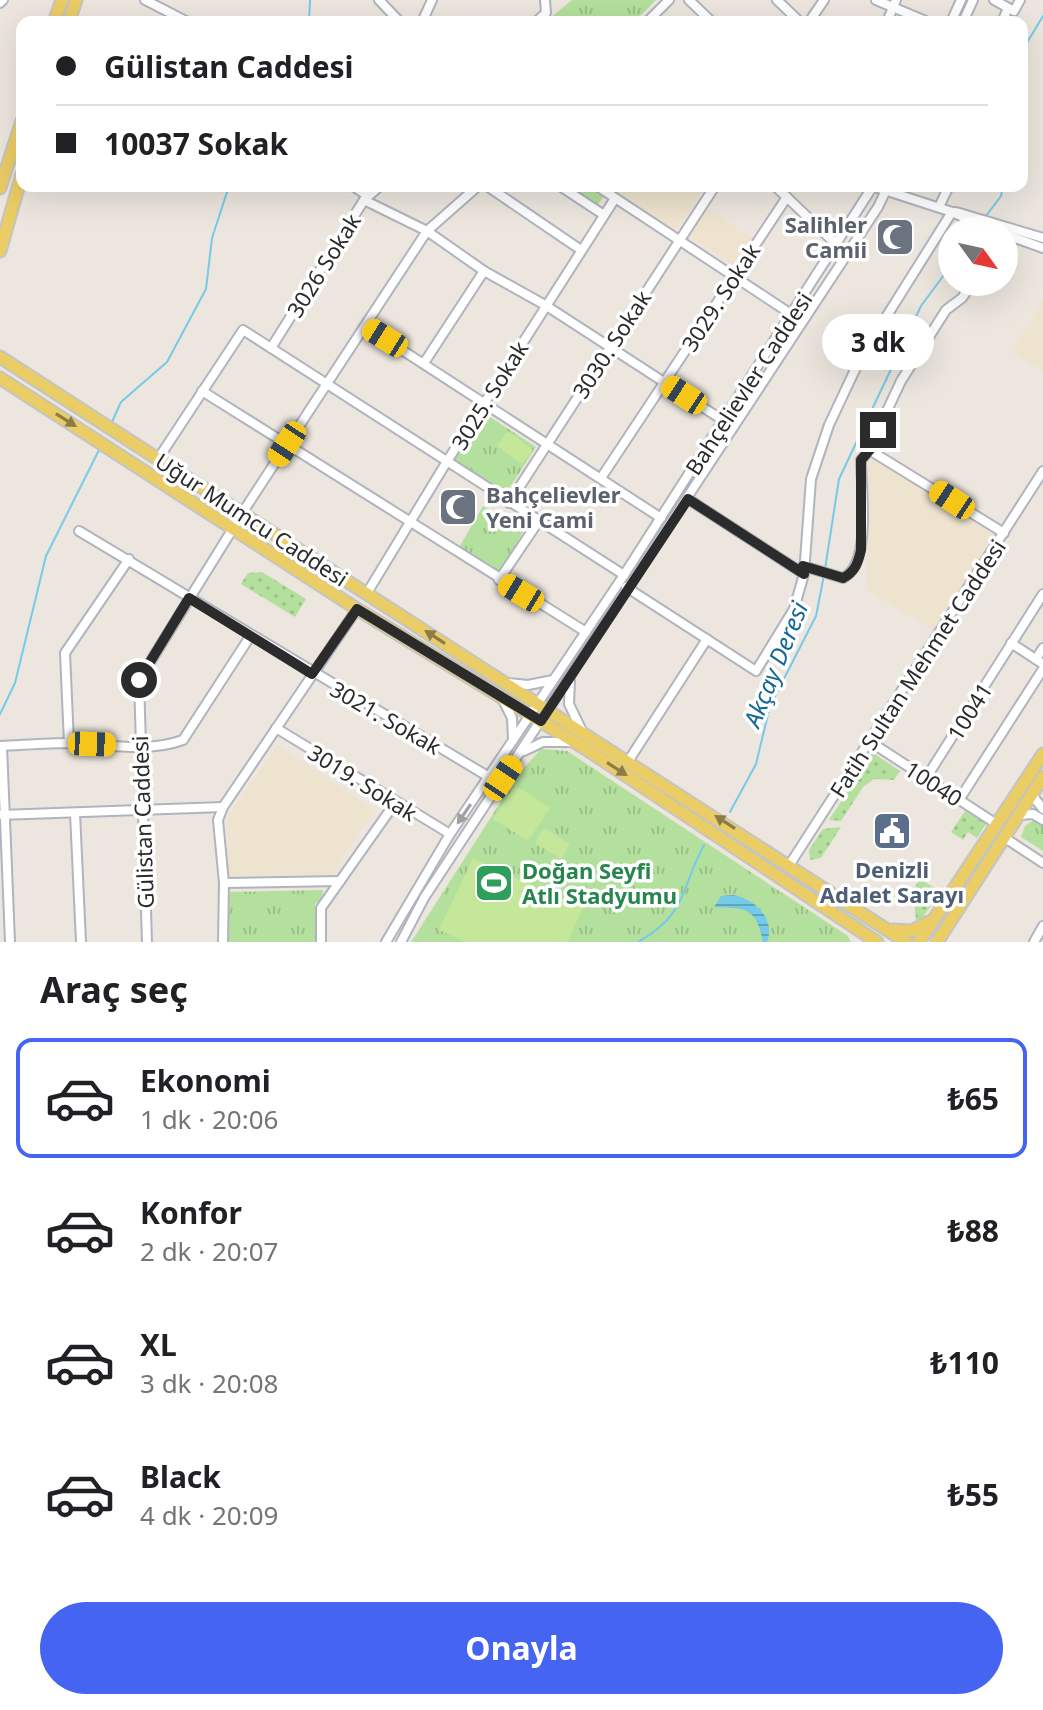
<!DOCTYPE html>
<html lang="tr">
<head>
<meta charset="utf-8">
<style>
	:root { --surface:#fff; --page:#f2f2f2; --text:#202124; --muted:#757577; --line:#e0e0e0; --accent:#4564f2 }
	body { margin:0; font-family:"Noto Sans",sans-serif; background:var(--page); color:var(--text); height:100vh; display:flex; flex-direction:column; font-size:30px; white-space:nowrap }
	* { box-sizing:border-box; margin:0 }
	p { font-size:26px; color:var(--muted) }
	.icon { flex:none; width:44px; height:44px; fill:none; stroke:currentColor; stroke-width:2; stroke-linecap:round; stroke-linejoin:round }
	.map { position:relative; height:942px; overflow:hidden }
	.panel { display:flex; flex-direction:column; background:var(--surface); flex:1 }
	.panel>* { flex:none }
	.top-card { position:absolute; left:16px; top:16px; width:1012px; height:176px; border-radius:16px; box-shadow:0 8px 32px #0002; display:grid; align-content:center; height:176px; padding:0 40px; background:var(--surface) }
	.needle { width:52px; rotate:123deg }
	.fabs { position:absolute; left:938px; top:216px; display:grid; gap:16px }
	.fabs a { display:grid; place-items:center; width:80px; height:80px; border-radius:50%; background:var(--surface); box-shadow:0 8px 32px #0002; font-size:40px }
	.end { position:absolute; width:36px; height:36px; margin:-18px; border:10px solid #2b2b2b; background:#fff; box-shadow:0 0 0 4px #fff }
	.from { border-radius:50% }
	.bubble { position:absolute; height:56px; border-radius:28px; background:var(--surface); box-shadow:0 8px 32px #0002; font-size:26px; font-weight:700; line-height:56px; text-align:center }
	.car { position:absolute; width:24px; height:48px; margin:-24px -12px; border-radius:10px; box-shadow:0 0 6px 2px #0007; background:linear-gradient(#f5c518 24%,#345 0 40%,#f5c518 0 76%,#345 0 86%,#f5c518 0) }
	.top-card b { display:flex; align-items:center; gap:28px; height:76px; font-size:30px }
	.top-card b+b { border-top:2px solid var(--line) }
	.top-card i { width:20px; height:20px; background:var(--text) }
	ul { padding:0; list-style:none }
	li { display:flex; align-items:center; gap:24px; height:120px; margin:0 16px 12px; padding:0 24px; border:4px solid transparent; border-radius:16px }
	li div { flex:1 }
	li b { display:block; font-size:30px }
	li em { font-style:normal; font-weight:700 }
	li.current { border-color:var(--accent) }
	li>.icon { width:72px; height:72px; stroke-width:1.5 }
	h2 { padding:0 40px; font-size:36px; line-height:96px }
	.action { display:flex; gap:16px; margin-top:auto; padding:16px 40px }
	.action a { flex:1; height:92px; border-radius:48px; background:var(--accent); color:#fff; font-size:32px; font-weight:700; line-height:92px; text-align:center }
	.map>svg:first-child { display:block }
</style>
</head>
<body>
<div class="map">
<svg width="1043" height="942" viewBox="0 0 1043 942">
	<defs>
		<pattern id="grass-dots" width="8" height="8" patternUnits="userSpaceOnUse" patternTransform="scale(2)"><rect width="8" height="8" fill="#b3e09d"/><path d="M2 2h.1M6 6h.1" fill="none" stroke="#9ac087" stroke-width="1.8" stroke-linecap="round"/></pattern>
		<pattern id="park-tufts" width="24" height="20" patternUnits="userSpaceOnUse" patternTransform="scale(2)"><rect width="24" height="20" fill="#b3e09d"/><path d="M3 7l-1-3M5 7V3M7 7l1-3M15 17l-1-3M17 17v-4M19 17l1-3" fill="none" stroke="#9ac087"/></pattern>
		<pattern id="water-rules" width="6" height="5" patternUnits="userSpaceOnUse" patternTransform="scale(2)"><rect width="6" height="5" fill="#76cae9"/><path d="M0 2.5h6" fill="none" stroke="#61a4bd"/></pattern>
	</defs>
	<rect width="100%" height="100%" fill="#ece6de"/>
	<g fill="#ede3ce">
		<polygon points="619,186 706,186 675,231 614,193"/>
		<polygon points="707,209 752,238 735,266 690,236"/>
		<polygon points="1043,300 1043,371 1011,351"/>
		<polygon points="875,458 994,534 934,631 867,590 866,469"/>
		<polygon points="278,745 374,810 332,875 228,876 227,817"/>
	</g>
	<g fill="url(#grass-dots)">
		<polygon points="262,572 306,599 295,617 241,584 248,573"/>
		<polygon points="873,753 900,771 894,780 874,779 863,787 841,821 829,820"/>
		<polygon points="965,811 986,824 977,838 968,832 963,840 951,832"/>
		<polygon points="841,827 821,858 810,860 809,850 823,829"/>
		<polygon points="920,879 941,892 922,918 916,920 913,890"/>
	</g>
	<g fill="url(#park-tufts)">
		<polygon points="572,0 656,0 634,22 545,22"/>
		<polygon points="567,186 589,186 603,197 597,206"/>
		<polygon points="484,413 536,447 505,495 452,463"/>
		<polygon points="483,506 524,530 498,575 457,551"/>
		<polygon points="541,749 567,751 848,936 851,942 411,942 518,775"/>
		<polygon points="1037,818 1043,822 1043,851 1021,837 1025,826"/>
		<polygon points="323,890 322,898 315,904 316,942 229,942 227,892"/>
	</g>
	<g fill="#c5e799">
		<polygon points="508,431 533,450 522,464 497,446"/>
		<polygon points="515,785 550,808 528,841 493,819"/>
		<polygon points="544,828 570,844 561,859 535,843"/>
		<polygon points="473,858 583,908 567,942 466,942 439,930"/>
	</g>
	<path fill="url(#water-rules)" d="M733,895C755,899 776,919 767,942H763C756,905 744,909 714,907L721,896Z"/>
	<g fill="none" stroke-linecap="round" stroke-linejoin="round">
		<g stroke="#76cae9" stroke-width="2">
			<polyline points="309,22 310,0"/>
			<polyline points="1022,51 1043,16"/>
			<polyline points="986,216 1001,196 1003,186"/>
			<polyline points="111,424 121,402 167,362 206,289 212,238 229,186"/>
			<polyline points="825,569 839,479 921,306 952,264"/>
			<polyline points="0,714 15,683 46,556 100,448"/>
			<polyline points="730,812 756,764 770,706 816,616 824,575"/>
			<path d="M638,942C688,914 680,889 704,845"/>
		</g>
		<g stroke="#b1b4be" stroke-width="12">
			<g id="minor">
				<polyline points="145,0 188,22"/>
				<polyline points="379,0 400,22"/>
				<polyline points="689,0 712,22"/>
				<polyline points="777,0 800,22"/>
				<polyline points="876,0 928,22"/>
				<polyline points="994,0 1014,11 1020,0"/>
				<polyline points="0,3 3,0"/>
				<polyline points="422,22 432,0"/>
				<polyline points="536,22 546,13 545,0"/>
				<polyline points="647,22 669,0"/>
				<polyline points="809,22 824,0"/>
				<polyline points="887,22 896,0"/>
				<polyline points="951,22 961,0"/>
				<polyline points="963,22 973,0"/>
				<polyline points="1002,22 1008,8"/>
				<polyline points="353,186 368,196"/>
				<polyline points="487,186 581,250"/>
				<polyline points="560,186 604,215"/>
				<polyline points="597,186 791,314"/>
				<polyline points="775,186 837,245"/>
				<polyline points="872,186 952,212 992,230"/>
				<polyline points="364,200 427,231 484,271 545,305 724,421"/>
				<polyline points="939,207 949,186"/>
				<polyline points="956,212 1043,238"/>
				<polyline points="1004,234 1043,248"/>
				<polyline points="365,326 661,518"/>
				<polyline points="271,348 364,200 380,186"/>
				<polyline points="424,363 484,271"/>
				<polyline points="202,391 586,632"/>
				<polyline points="871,451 1004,533"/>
				<polyline points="158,459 243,330 624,575"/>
				<polyline points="601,478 787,197"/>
				<polyline points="688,499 804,574"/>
				<polyline points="509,503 715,186"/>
				<polyline points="79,531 489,777"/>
				<path d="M803,566L843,578C872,564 861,489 861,460L874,445L878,430L901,381L946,310L962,298L973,282"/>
				<polyline points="499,580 538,522"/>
				<polyline points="626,587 756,671 794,609 804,574 811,479 829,425 861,357 952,212"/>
				<polyline points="367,593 446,463 614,200"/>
				<polyline points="1011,643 1043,664"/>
				<polyline points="1036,659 1043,648"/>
				<polyline points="570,680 569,704 582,731"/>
				<polyline points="508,683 528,685 553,680"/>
				<polyline points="503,700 512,718 513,740"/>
				<polyline points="276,728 450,834"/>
				<polyline points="869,741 998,825"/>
				<polyline points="69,743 65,653 129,559"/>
				<path d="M0,746C23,745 47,743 70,743C107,744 147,753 183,740L251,635"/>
				<polyline points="2,746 10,942"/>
				<polyline points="524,751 543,742 572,742"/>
				<polyline points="629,760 707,639"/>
				<polyline points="926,778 1043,594"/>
				<polyline points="1032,795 1043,809"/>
				<polyline points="959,800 1043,669"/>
				<polyline points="75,813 81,942"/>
				<polyline points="0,815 223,807"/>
				<polyline points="1019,815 1033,814 1043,820"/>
				<polyline points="1005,838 1043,863"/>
				<polyline points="790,864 1043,471"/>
				<polyline points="224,883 340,881"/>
				<polyline points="147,942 139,680 250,501 427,231 478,186"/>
				<polyline points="223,942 224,883 218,820 223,807 357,609"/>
				<polyline points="321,942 321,908 395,803"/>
				<polyline points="386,942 450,834 624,575 873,186"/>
				<polyline points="401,942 424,898 878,207 888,186"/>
				<polyline points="1034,942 1043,926"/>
			</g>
		</g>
		<g stroke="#c4c4c4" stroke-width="15">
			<g id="major">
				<polyline points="54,22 62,0"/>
				<polyline points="69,22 76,0"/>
				<polyline points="0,188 22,121"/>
				<polyline points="0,251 22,174"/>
				<polyline points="0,357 906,942"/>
				<polyline points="0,378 357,609 586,749 877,942"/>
				<polyline points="893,930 912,931 929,922"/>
				<polyline points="919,942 1043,754"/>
				<polyline points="937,942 1043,777"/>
			</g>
		</g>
		<use href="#minor" stroke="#fff" stroke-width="8"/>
		<use href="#major" stroke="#ebcd65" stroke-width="11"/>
	</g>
	<defs><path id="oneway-solid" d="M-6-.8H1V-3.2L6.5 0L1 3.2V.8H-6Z" transform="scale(2)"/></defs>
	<g fill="#8b7c48">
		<use href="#oneway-solid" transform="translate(66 420) rotate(32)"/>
		<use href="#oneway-solid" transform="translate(435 637) rotate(-147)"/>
		<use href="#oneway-solid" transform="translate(617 769) rotate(33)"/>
		<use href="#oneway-solid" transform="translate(725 822) rotate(-147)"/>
	</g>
	<use fill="#a0a0a0" href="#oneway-solid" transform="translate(464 814) rotate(124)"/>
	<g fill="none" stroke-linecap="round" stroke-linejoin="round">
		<path stroke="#2b2b2b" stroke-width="10" d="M139,680L189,598L312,674L357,609L541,721L688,499L804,574L803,566L843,578C855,572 858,563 861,550V460L874,445L878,430"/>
	</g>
	<defs>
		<g id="mosque-square" transform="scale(2)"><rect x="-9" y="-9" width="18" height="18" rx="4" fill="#6b7280" stroke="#fff"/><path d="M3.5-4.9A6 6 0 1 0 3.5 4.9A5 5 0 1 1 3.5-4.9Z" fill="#fff"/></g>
		<g id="civic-square" transform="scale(2)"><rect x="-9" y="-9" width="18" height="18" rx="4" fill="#5c6f8a" stroke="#fff"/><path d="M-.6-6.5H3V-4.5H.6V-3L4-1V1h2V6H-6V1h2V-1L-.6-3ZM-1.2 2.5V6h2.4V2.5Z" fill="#fff"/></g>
		<g id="stadium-square" transform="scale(2)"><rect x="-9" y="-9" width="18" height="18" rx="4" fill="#2e9e5b" stroke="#fff"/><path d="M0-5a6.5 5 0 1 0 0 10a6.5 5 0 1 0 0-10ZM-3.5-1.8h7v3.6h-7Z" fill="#fff"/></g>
	</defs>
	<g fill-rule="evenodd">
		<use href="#mosque-square" x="895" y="237"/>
		<use href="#mosque-square" x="458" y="507"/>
		<use href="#civic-square" x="892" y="831"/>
		<use href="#stadium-square" x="494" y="883"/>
	</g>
	<g text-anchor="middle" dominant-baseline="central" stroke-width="7" stroke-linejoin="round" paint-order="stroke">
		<g font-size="22" font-weight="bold" fill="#5b616d" stroke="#fff" text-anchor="end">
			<text x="867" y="224">Salihler<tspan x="867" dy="25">Camii</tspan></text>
			<text x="486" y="494" text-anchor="start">Bahçelievler<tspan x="486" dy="25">Yeni Cami</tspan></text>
		</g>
		<g font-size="22" fill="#2b2b2b" stroke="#fff">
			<text transform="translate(323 265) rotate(-58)">3026 Sokak</text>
			<text transform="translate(720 297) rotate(-57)">3029. Sokak</text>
			<text transform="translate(611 344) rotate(-57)">3030. Sokak</text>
			<text transform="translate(748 383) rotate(-57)">Bahçelievler Caddesi</text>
			<text transform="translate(489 395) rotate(-58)">3025. Sokak</text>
			<text transform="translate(252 519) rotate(33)">Uğur Mumcu Caddesi</text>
			<text transform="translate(917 668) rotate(-57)">Fatih Sultan Mehmet Caddesi</text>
			<text transform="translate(969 711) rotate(-58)">10041</text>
			<text transform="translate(386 717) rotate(30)">3021. Sokak</text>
			<text transform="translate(363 782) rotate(32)">3019. Sokak</text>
			<text transform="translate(934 783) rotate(33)">10040</text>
			<text transform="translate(142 822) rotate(-92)">Gülistan Caddesi</text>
		</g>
		<g font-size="22" font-weight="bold" fill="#4e5e75" stroke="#fff">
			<text x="892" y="869">Denizli<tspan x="892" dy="25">Adalet Sarayı</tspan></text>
		</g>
		<g font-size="22" font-weight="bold" fill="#27864d" stroke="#fff" text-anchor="start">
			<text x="522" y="870">Doğan Seyfi<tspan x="522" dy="25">Atlı Stadyumu</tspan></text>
		</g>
		<g font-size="24" font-style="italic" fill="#136897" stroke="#fff">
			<text transform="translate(775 664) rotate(-68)">Akçay Deresi</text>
		</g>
	</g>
</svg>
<div class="fabs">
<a><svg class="needle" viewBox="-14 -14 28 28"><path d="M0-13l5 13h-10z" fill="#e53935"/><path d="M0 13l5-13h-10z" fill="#757577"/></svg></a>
</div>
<i class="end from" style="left:139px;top:680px"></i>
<i class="end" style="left:878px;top:430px"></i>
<div class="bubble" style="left:822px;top:314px;width:112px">3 dk</div>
<i class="car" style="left:385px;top:338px;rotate:302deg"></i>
<i class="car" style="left:684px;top:395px;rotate:303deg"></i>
<i class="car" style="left:287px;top:444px;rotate:213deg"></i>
<i class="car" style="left:952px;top:500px;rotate:303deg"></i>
<i class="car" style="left:521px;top:593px;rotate:301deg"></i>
<i class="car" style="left:92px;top:744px;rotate:92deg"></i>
<i class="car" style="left:503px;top:778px;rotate:34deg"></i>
<div class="top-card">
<b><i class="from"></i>Gülistan Caddesi</b>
<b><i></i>10037 Sokak</b>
</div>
</div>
<section class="panel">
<h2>Araç seç</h2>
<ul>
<li class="current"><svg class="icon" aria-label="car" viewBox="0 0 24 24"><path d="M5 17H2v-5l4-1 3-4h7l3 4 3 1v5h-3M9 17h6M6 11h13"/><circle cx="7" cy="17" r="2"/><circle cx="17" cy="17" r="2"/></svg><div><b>Ekonomi</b><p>1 dk · 20:06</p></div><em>₺65</em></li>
<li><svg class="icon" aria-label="car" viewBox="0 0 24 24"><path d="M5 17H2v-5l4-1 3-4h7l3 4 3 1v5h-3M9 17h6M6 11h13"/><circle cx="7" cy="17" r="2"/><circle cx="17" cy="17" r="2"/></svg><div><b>Konfor</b><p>2 dk · 20:07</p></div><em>₺88</em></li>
<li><svg class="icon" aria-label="car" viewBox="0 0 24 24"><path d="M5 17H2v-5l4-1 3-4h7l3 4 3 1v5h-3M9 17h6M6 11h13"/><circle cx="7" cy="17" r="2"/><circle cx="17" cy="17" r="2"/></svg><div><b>XL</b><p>3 dk · 20:08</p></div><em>₺110</em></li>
<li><svg class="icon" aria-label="car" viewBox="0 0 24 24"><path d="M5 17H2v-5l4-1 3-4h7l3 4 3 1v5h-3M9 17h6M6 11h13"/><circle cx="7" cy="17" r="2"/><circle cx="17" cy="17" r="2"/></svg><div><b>Black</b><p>4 dk · 20:09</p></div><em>₺55</em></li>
</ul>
<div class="action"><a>Onayla</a></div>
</section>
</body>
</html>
